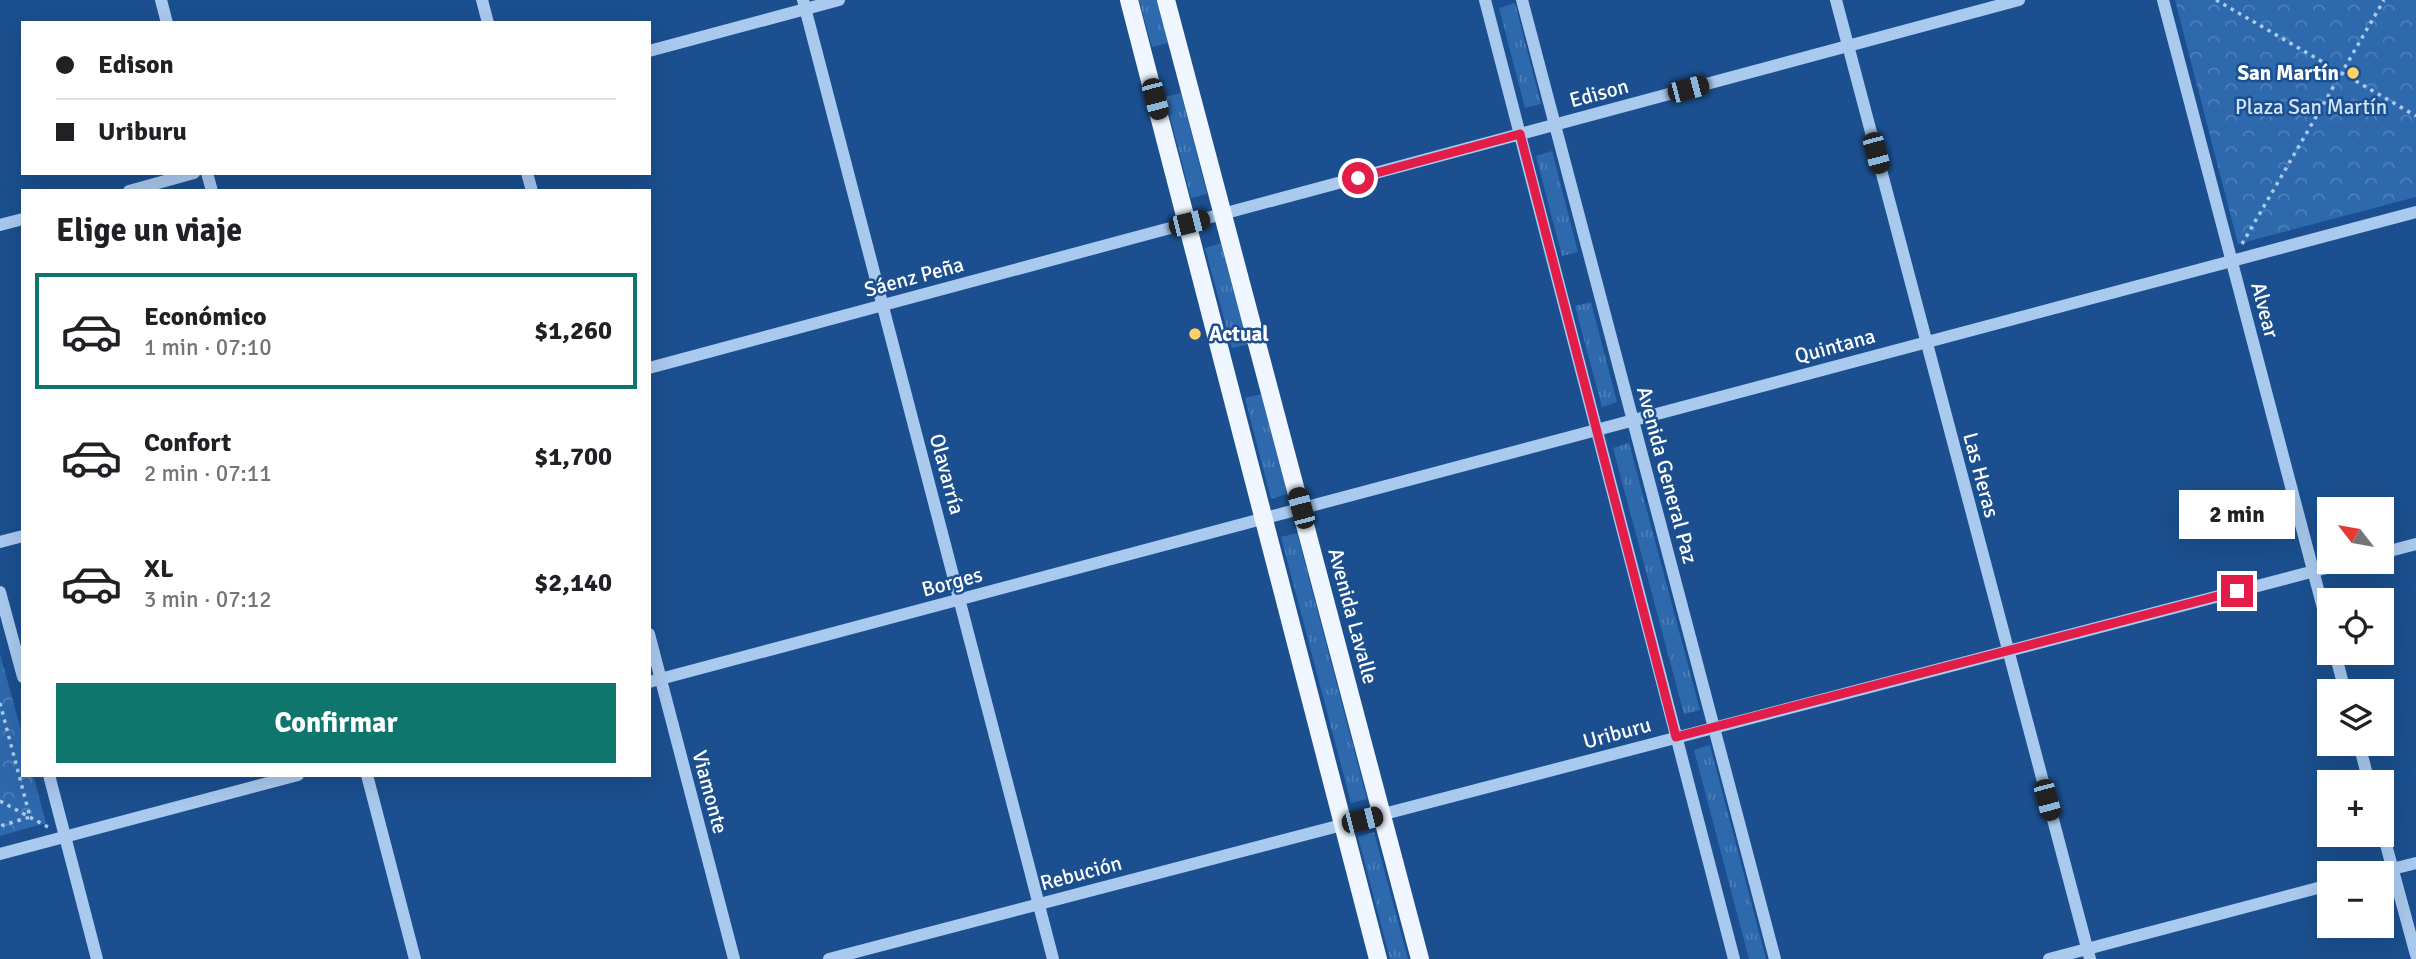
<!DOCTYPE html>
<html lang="es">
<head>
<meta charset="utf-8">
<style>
	:root { --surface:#fff; --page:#f2f2f2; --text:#202124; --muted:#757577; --line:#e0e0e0; --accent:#0f766e }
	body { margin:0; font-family:Signika,sans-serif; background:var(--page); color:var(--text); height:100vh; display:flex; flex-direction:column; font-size:26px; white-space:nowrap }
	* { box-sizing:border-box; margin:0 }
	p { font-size:23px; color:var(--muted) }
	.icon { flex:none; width:38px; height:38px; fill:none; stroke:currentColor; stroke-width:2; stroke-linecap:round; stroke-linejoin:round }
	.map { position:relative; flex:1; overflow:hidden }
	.details { position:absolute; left:21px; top:189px; width:630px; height:588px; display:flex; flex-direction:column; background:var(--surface); border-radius:0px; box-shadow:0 7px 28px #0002 }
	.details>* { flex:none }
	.hud { position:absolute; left:21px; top:21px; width:630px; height:154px; border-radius:0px; box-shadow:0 7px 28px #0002; display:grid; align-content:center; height:154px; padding:0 35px; background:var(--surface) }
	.needle { width:46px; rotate:301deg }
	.fabs { position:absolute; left:2317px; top:497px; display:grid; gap:14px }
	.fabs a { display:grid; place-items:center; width:77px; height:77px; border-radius:0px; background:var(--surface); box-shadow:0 7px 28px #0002; font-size:35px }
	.end { position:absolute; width:32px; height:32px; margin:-16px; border:9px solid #e11d48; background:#fff; box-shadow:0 0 0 4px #fff }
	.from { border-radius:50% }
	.bubble { position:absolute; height:49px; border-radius:0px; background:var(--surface); box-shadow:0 7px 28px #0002; font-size:23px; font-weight:700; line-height:49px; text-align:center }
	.car { position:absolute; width:21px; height:42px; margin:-21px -10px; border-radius:9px; box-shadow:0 0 5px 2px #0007; background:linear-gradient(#222 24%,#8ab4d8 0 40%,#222 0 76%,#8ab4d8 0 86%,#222 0) }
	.hud b { display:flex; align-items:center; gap:24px; height:66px; font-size:26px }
	.hud b+b { border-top:2px solid var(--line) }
	.hud i { width:18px; height:18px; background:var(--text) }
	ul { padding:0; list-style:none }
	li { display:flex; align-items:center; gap:21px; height:116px; margin:0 14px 10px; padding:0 21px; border:4px solid transparent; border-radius:0px }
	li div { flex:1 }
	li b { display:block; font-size:26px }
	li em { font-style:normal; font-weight:700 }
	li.current { border-color:var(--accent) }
	li>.icon { width:63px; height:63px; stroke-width:1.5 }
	h2 { padding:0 35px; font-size:32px; line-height:84px }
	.action { display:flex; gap:14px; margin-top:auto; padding:14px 35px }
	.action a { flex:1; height:80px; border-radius:0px; background:var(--accent); color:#fff; font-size:28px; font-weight:700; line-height:80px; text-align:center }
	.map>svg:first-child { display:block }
</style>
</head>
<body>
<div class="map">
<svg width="2416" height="959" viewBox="0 0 2416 959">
	<defs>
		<pattern id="grass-tufts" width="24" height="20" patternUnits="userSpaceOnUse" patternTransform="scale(1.75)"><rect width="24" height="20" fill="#2e69ad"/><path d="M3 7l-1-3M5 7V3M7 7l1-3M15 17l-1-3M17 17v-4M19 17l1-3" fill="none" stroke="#4d80b9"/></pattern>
		<pattern id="park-crowns" width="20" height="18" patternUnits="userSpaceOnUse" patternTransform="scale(1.75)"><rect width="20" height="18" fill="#2e69ad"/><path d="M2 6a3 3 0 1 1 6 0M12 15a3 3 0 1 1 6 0" fill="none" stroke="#4d80b9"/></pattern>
	</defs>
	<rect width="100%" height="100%" fill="#1b4f8f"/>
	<g fill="url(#grass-tufts)">
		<polygon points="1139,0 1157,0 1168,43 1152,47"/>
		<polygon points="1515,3 1541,104 1525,108 1499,8"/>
		<polygon points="1181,93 1207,194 1191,198 1165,97"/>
		<polygon points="1552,151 1578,252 1562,256 1536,156"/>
		<polygon points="1221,243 1248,344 1232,348 1205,248"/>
		<polygon points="1591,302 1617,402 1602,407 1575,306"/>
		<polygon points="1261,394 1287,494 1271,499 1245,398"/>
		<polygon points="1629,443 1700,710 1684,714 1613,448"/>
		<polygon points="1297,533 1367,799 1351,803 1281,537"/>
		<polygon points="1710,745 1766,959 1749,959 1694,750"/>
		<polygon points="1374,832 1408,959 1390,959 1358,837"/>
	</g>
	<g fill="url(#park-crowns)">
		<polygon points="2175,0 2416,0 2416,197 2238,244"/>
		<polygon points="0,654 23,737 23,775 33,775 46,823 0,836"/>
	</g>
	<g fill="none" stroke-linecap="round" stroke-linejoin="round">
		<g stroke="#a9c9ee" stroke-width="3.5" stroke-dasharray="3.5 5" stroke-linecap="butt">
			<polyline points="2216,0 2416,116"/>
			<polyline points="2242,244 2384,0"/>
			<polyline points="0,703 30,817 0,826"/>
			<polyline points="0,801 48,827"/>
		</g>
		<g stroke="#a9c9ee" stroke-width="12">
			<polyline points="161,0 167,23"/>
			<polyline points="482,0 488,23"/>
			<polyline points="803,0 1053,959"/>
			<polyline points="1485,0 1734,959"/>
			<polyline points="1522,0 1775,959"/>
			<polyline points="1836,0 2090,959"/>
			<polyline points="2163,0 2329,631"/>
			<polyline points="649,51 839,0"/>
			<polyline points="207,173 212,191"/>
			<polyline points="527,173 532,191"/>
			<polyline points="129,191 194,173"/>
			<polyline points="0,225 23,219"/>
			<polyline points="649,368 2019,0"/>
			<polyline points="0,542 23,536"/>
			<polyline points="2382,553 2416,544"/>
			<polyline points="0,592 23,677"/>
			<polyline points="649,634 734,959"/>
			<polyline points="2335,653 2345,691"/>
			<polyline points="649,682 2416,212"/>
			<polyline points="2359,744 2369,782"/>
			<polyline points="49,775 97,959"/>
			<polyline points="367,775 415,959"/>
			<polyline points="2382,830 2416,955"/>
			<polyline points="0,854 298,775"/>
			<polyline points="2376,873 2416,863"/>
			<polyline points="829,959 2349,562"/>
			<polyline points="2049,959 2329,885"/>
		</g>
		<g stroke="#f0f6ff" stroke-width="18">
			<polyline points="1129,0 1378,959"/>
			<polyline points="1166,0 1420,959"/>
		</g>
	</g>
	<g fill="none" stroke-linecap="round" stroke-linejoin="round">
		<polyline stroke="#e11d48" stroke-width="9" points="1358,178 1520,134 1676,737 2237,591"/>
	</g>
	<g fill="#ffd166" stroke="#1b4f8f" stroke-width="2.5">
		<circle cx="2353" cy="73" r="7"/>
		<circle cx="1195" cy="334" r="7"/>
	</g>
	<g text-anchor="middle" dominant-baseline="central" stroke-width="5" stroke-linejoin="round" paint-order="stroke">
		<g font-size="21" font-weight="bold" fill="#fff" stroke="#1b4f8f" text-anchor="end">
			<text x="2339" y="73">San Martín</text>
			<text x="1209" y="334" text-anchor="start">Actual</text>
		</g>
		<g font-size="21" fill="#fff" stroke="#1b4f8f">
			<text transform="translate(1599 93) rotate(-15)">Edison</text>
			<text transform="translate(914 277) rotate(-15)">Sáenz Peña</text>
			<text transform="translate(2265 310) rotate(75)">Alvear</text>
			<text transform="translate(1835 346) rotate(-15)">Quintana</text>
			<text transform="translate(947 474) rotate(75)">Olavarría</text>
			<text transform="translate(1667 475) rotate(75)">Avenida General Paz</text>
			<text transform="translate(1981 475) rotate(75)">Las Heras</text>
			<text transform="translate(952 582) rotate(-15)">Borges</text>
			<text transform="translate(1353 616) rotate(75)">Avenida Lavalle</text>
			<text transform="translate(1617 733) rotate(-15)">Uriburu</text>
			<text transform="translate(710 792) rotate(75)">Viamonte</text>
			<text transform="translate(1081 873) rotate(-15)">Rebución</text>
		</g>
		<g font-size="21" fill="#cfe3fa" stroke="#1b4f8f">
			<text x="2311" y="107">Plaza San Martín</text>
		</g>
	</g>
</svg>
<div class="fabs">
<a><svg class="needle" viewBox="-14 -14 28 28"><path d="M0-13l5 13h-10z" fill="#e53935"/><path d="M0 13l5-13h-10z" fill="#757577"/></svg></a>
<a><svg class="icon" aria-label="locate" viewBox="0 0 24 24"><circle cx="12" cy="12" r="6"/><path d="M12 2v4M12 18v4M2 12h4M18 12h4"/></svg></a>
<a><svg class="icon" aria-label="layers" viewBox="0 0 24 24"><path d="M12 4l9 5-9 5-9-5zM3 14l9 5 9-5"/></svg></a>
<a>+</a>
<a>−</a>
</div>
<i class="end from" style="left:1358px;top:178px"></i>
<i class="end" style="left:2237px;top:591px"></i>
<div class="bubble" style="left:2179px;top:490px;width:116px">2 min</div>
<i class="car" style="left:1688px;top:89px;rotate:75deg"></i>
<i class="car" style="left:1155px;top:99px;rotate:165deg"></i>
<i class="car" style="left:1876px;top:153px;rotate:165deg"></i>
<i class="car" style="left:1189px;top:223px;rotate:76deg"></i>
<i class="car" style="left:1301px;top:508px;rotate:345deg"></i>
<i class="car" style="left:2047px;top:800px;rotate:165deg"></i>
<i class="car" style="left:1362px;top:820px;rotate:76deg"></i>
<div class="hud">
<b><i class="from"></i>Edison</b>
<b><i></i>Uriburu</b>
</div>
<section class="details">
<h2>Elige un viaje</h2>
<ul>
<li class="current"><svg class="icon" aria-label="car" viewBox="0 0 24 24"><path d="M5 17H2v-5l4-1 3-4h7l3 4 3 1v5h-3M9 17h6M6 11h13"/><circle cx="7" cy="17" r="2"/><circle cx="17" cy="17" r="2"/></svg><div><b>Económico</b><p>1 min · 07:10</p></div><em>$1,260</em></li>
<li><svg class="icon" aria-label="car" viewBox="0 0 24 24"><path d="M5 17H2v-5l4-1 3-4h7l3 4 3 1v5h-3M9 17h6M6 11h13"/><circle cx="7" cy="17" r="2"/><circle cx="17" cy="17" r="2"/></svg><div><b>Confort</b><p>2 min · 07:11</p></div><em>$1,700</em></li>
<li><svg class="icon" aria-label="car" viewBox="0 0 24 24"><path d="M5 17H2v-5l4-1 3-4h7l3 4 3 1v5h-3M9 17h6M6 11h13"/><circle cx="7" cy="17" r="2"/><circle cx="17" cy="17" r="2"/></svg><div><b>XL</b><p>3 min · 07:12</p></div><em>$2,140</em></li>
</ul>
<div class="action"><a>Confirmar</a></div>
</section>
</div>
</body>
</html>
